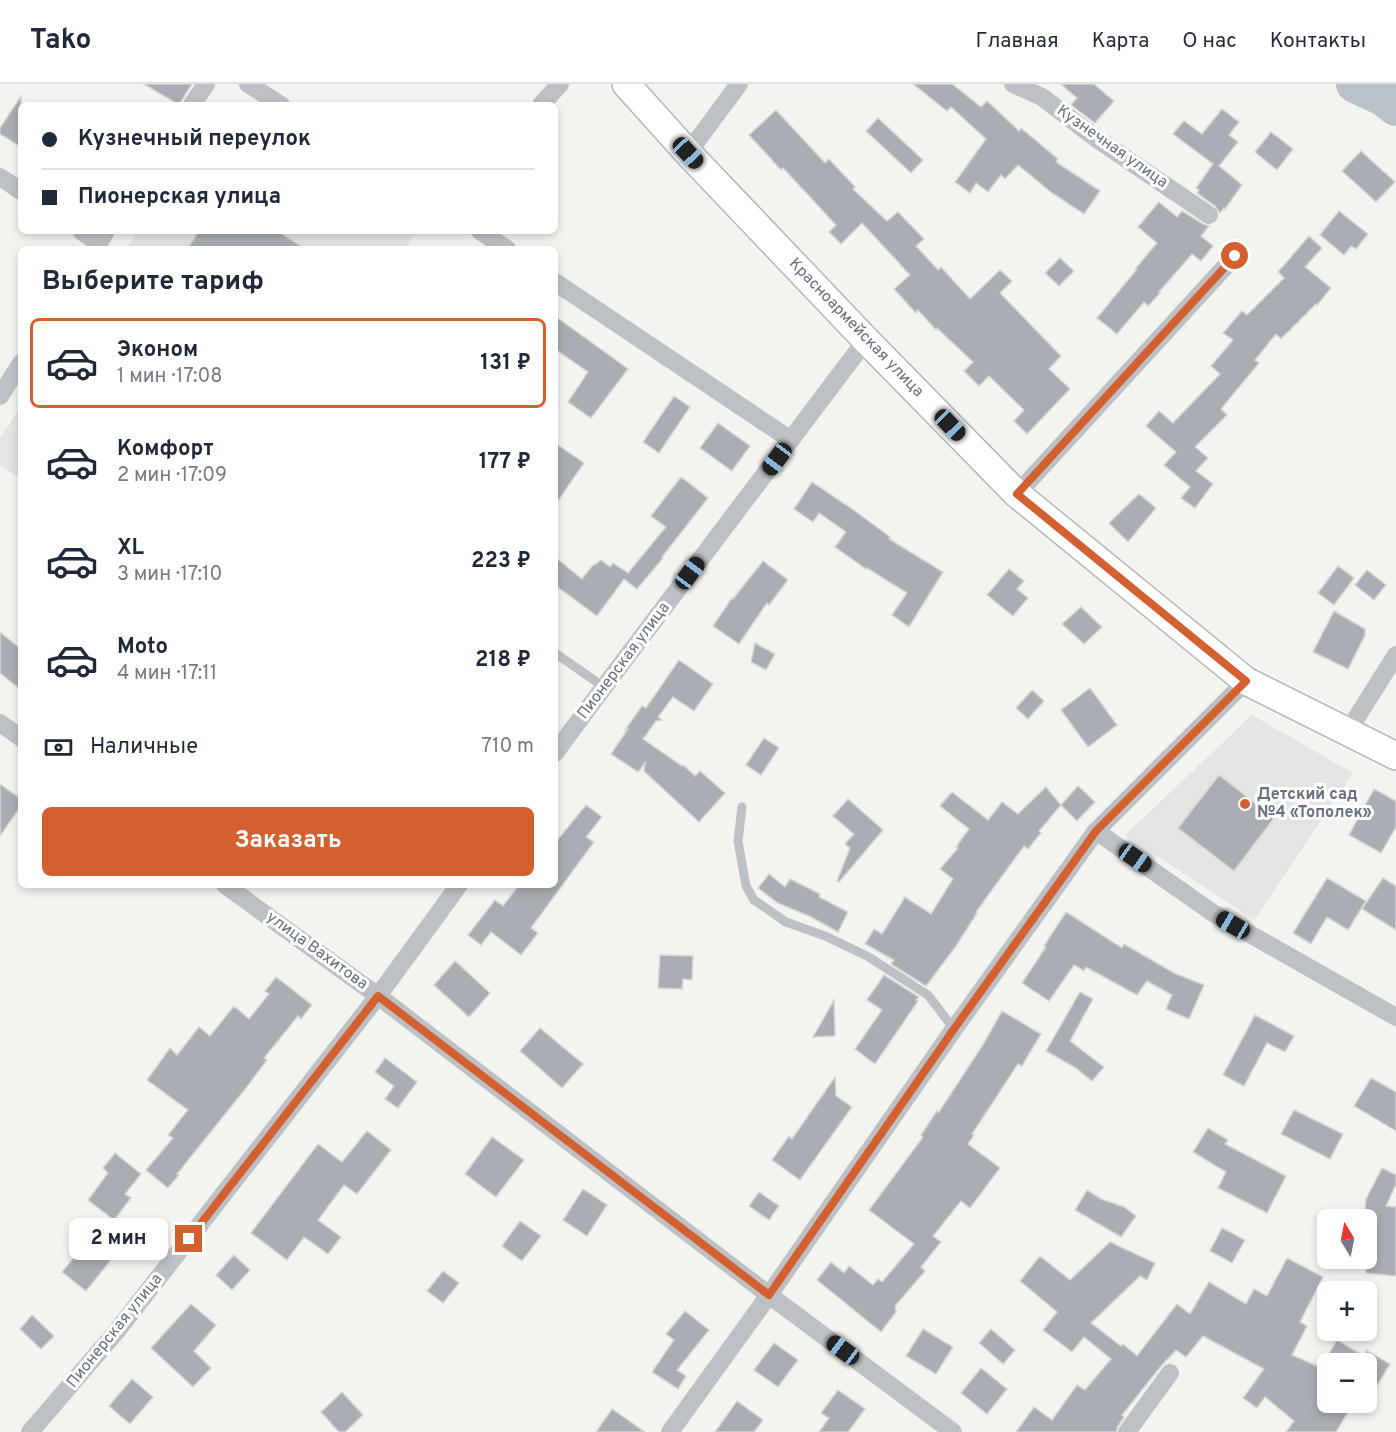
<!DOCTYPE html>
<html lang="ru">
<head>
<meta charset="utf-8">
<style>
	:root { --surface:#fff; --page:#f2f2f3; --text:#1f2937; --muted:#747a83; --line:#e0e1e3; --accent:#d26031 }
	body { margin:0; font-family:Overpass,sans-serif; background:var(--page); color:var(--text); height:100vh; display:flex; flex-direction:column; font-size:22px; white-space:nowrap }
	* { box-sizing:border-box; margin:0 }
	p { font-size:20px; color:var(--muted) }
	.icon { flex:none; width:33px; height:33px; fill:none; stroke:currentColor; stroke-width:2; stroke-linecap:round; stroke-linejoin:round }
	.map { position:relative; flex:1; overflow:hidden }
	.details { position:absolute; left:18px; top:162px; width:540px; height:642px; display:flex; flex-direction:column; background:var(--surface); border-radius:9px; box-shadow:0 3px 9px #0003 }
	.details>* { flex:none }
	.hud { position:absolute; left:18px; top:18px; width:540px; height:132px; border-radius:9px; box-shadow:0 3px 9px #0003; display:grid; align-content:center; height:132px; padding:0 24px; background:var(--surface) }
	.needle { width:39px; rotate:350deg }
	.fabs { position:absolute; left:1317px; top:1125px; display:grid; gap:12px }
	.fabs a { display:grid; place-items:center; width:60px; height:60px; border-radius:9px; background:var(--surface); box-shadow:0 3px 9px #0003; font-size:30px }
	.end { position:absolute; width:27px; height:27px; margin:-14px; border:8px solid #d26031; background:#fff; box-shadow:0 0 0 3px #fff }
	.from { border-radius:50% }
	.bubble { position:absolute; height:42px; border-radius:9px; background:var(--surface); box-shadow:0 3px 9px #0003; font-size:20px; font-weight:700; line-height:42px; text-align:center }
	.car { position:absolute; width:18px; height:36px; margin:-18px -9px; border-radius:8px; box-shadow:0 0 4px 2px #0007; background:linear-gradient(#222 24%,#8ab4d8 0 40%,#222 0 76%,#8ab4d8 0 86%,#222 0) }
	.hud b { display:flex; align-items:center; gap:21px; height:57px; font-size:22px }
	.hud b+b { border-top:2px solid var(--line) }
	.hud i { width:15px; height:15px; background:var(--text) }
	ul { padding:0; list-style:none }
	li { display:flex; align-items:center; gap:18px; height:90px; margin:0 12px 9px; padding:0 12px; border:3px solid transparent; border-radius:9px }
	li div { flex:1 }
	li b { display:block; font-size:22px }
	li em { font-style:normal; font-weight:700 }
	li.selected { border-color:var(--accent) }
	li>.icon { width:54px; height:54px; stroke-width:1.5 }
	h2 { padding:0 24px; font-size:27px; line-height:72px }
	.pay { display:flex; align-items:center; gap:15px; height:66px; padding:0 24px; font-size:22px }
	.pay p { margin-inline-start:auto }
	.action { display:flex; gap:12px; margin-top:auto; padding:12px 24px }
	.action a { flex:1; height:69px; border-radius:9px; background:var(--accent); color:#fff; font-size:24px; font-weight:700; line-height:69px; text-align:center }
	header { display:flex; align-items:center; gap:36px; box-sizing:border-box; height:84px; padding:0 30px; background:var(--surface); border-bottom:2px solid var(--line) }
	header strong { font-size:28px }
	nav { display:flex; gap:33px; margin-inline-start:auto; font-size:21px }
	.map>svg:first-child { display:block }
</style>
</head>
<body>
<header>
<strong>Tako</strong>
<nav><a>Главная</a><a>Карта</a><a>О нас</a><a>Контакты</a></nav>
</header>
<div class="map">
<svg width="1396" height="1348" viewBox="0 0 1396 1348">
	<rect width="100%" height="100%" fill="#f3f4f0"/>
	<g fill="#e4e5e3">
		<polygon points="138,147 416,147 405,165 126,165"/>
		<polygon points="21,322 21,395 0,382 0,353"/>
		<polygon points="1252,631 1353,689 1254,836 1125,751"/>
	</g>
	<g fill="none" stroke-linecap="round" stroke-linejoin="round">
		<polyline stroke="#b9c2c7" stroke-width="38" points="1355,0 1383,13 1396,23"/>
	</g>
	<g fill="#a8aeb3" stroke="#d5d5d3" stroke-width="1.5">
		<polygon points="144,0 192,0 179,21"/>
		<polygon points="913,0 952,0 981,23 987,17 1019,47 1021,44 1058,75 1056,78 1100,107 1084,130 1052,109 1018,81 1005,95 1001,91 988,108 976,99 970,109 955,98 986,55 951,23 947,27"/>
		<polygon points="1061,0 1094,0 1114,17 1095,39 1071,21 1077,14"/>
		<polygon points="21,12 21,63 0,50 0,44"/>
		<polygon points="1222,25 1239,38 1229,51 1238,58 1219,82 1242,101 1225,125 1224,124 1220,129 1215,122 1197,109 1199,106 1196,104 1213,80 1173,50 1184,37 1202,50"/>
		<polygon points="776,26 825,79 829,75 855,103 853,105 887,137 898,128 924,155 916,162 938,186 941,183 970,215 1000,186 1012,197 1000,209 1061,272 1049,285 1070,305 1027,350 1014,337 1024,326 989,292 979,302 964,287 973,278 937,244 936,246 918,226 916,229 894,205 910,191 862,139 841,160 829,148 836,141 783,84 781,86 749,51"/>
		<polygon points="878,34 923,76 911,89 866,47"/>
		<polygon points="1271,48 1293,65 1277,86 1255,68"/>
		<polygon points="1361,67 1395,98 1376,118 1342,87"/>
		<polygon points="1159,118 1177,133 1182,127 1203,140 1209,142 1201,152 1213,162 1201,177 1192,170 1159,208 1160,209 1148,222 1144,218 1117,250 1097,234 1137,185 1136,184 1157,159 1138,143"/>
		<polygon points="1339,127 1368,150 1356,165 1351,162 1344,171 1320,151"/>
		<polygon points="199,147 278,147 305,165 187,165"/>
		<polygon points="1309,152 1322,164 1305,183 1331,204 1317,221 1316,220 1281,255 1276,250 1255,276 1259,279 1221,325 1227,331 1195,363 1208,374 1196,387 1213,400 1195,424 1181,414 1190,403 1164,381 1176,368 1146,342 1159,327 1173,339 1220,290 1211,282 1233,256 1223,249 1242,227 1247,231 1284,194 1278,188"/>
		<polygon points="1060,174 1074,187 1059,202 1045,189"/>
		<polygon points="555,232 628,285 591,334 568,318 588,288 555,265"/>
		<polygon points="674,312 690,323 659,369 643,358"/>
		<polygon points="718,339 750,362 732,387 700,364"/>
		<polygon points="555,359 584,379 555,421"/>
		<polygon points="681,393 708,414 662,473 663,474 637,505 624,495 597,532 555,501 555,473 582,495 593,481 596,480 601,476 610,483 613,479 628,489 666,443 651,432"/>
		<polygon points="812,398 855,427 890,453 889,455 943,488 909,543 892,531 907,509 867,484 866,485 835,463 846,448 819,429 813,438 794,425"/>
		<polygon points="1139,410 1156,424 1128,458 1109,439"/>
		<polygon points="763,477 788,496 769,521 767,519 739,560 713,542 732,514 733,515"/>
		<polygon points="1338,482 1354,494 1334,521 1318,509"/>
		<polygon points="1009,485 1024,497 1017,505 1028,514 1013,532 987,511"/>
		<polygon points="1367,486 1386,501 1374,516 1355,501"/>
		<polygon points="1081,523 1102,543 1084,560 1062,540"/>
		<polygon points="1334,527 1365,545 1365,551 1348,585 1313,568"/>
		<polygon points="0,548 21,565 21,606 0,589"/>
		<polygon points="755,559 775,570 766,586 751,578"/>
		<polygon points="679,576 713,600 694,627 673,613 658,633 662,636 656,637 643,655 682,682 683,681 695,692 700,687 725,709 699,738 644,687 645,679 638,688 611,670 628,645 625,646 642,622 646,624"/>
		<polygon points="1090,604 1117,641 1088,663 1061,626"/>
		<polygon points="1032,606 1044,617 1028,635 1016,624"/>
		<polygon points="764,654 779,664 761,691 746,681"/>
		<polygon points="1219,691 1274,734 1234,787 1178,744"/>
		<polygon points="0,700 21,715 21,722 0,752"/>
		<polygon points="1078,702 1095,718 1077,737 1061,721"/>
		<polygon points="1046,703 1061,721 1039,747 1041,749 1028,765 1024,762 976,828 977,829 956,862 926,902 891,880 894,876 865,860 874,845 882,850 905,813 931,830 953,795 940,785 958,764 956,763 969,745 940,722 952,708 988,736 1002,718 1018,730"/>
		<polygon points="1374,705 1396,717 1396,743 1381,769 1349,751"/>
		<polygon points="848,715 883,746 839,798 837,797 850,764 845,760 854,750 833,732"/>
		<polygon points="586,721 602,733 586,753 594,758 531,844 538,849 521,871 491,848 481,861 468,851 495,816 503,822 519,801 555,801 555,759"/>
		<polygon points="769,790 785,803 790,795 820,810 819,813 848,828 838,848 811,833 778,819 758,804"/>
		<polygon points="1327,794 1366,817 1348,846 1327,833 1311,860 1293,849"/>
		<polygon points="1383,794 1396,802 1396,846 1362,825"/>
		<polygon points="1066,828 1122,864 1124,860 1174,889 1204,901 1189,935 1166,925 1172,911 1147,897 1137,911 1086,883 1084,887 1074,881 1049,917 1022,899 1046,863 1044,862"/>
		<polygon points="660,871 693,872 692,896 683,895 682,905 658,904"/>
		<polygon points="455,877 490,909 469,933 434,901"/>
		<polygon points="884,891 919,913 916,916 918,917 875,980 855,965 882,926 867,916"/>
		<polygon points="276,893 312,921 301,935 298,932 264,974 267,976 246,1004 177,1090 179,1091 168,1104 146,1086 173,1054 168,1051 188,1026 147,996 170,964 177,971 199,943 210,952 234,922 249,935 269,910 265,907"/>
		<polygon points="1080,908 1093,915 1070,957 1104,983 1092,997 1076,984 1046,967"/>
		<polygon points="834,916 835,952 813,953"/>
		<polygon points="1002,927 1041,950 1022,982 1018,980 972,1050 974,1051 968,1060 1000,1084 970,1124 961,1117 933,1152 941,1158 921,1183 925,1187 895,1222 896,1228 881,1248 817,1196 831,1178 844,1189 849,1182 873,1201 878,1195 882,1198 914,1160 869,1126 923,1053 921,1051 937,1027 939,1028 984,959"/>
		<polygon points="1255,931 1294,952 1285,968 1267,959 1244,1002 1223,991"/>
		<polygon points="540,944 583,980 562,1004 520,967"/>
		<polygon points="385,974 417,998 398,1024 385,1015 394,1002 375,988"/>
		<polygon points="835,993 836,1012 852,1023 800,1096 772,1076 789,1052 792,1055"/>
		<polygon points="1371,994 1396,1008 1396,1047 1354,1022"/>
		<polygon points="1294,1026 1343,1050 1330,1075 1281,1050"/>
		<polygon points="1208,1044 1228,1056 1225,1060 1286,1092 1267,1129 1218,1104 1226,1088 1193,1068"/>
		<polygon points="367,1047 391,1066 357,1110 344,1101 318,1136 341,1153 328,1170 304,1153 287,1176 251,1149 318,1060 342,1078"/>
		<polygon points="492,1053 524,1076 496,1113 465,1090"/>
		<polygon points="115,1069 141,1090 125,1110 131,1114 114,1136 88,1116 108,1089 103,1084"/>
		<polygon points="1382,1084 1396,1091 1396,1100 1386,1122 1396,1123 1396,1192 1366,1189 1366,1136 1364,1136 1366,1115"/>
		<polygon points="583,1105 607,1121 587,1152 563,1136"/>
		<polygon points="1087,1106 1101,1115 1124,1123 1136,1132 1121,1153 1075,1126"/>
		<polygon points="759,1108 779,1122 769,1136 749,1122"/>
		<polygon points="520,1137 541,1152 522,1177 502,1162"/>
		<polygon points="101,1140 123,1158 108,1175 110,1177 86,1207 62,1188"/>
		<polygon points="1222,1144 1245,1156 1232,1179 1210,1167"/>
		<polygon points="1110,1158 1155,1179 1147,1196 1140,1192 1091,1239 1121,1262 1123,1260 1137,1272 1177,1220 1190,1230 1209,1198 1246,1220 1254,1205 1267,1212 1287,1174 1323,1193 1300,1238 1307,1242 1292,1271 1328,1287 1328,1318 1339,1318 1350,1325 1336,1348 1286,1348 1294,1337 1265,1313 1257,1324 1243,1314 1264,1285 1203,1252 1186,1273 1176,1266 1161,1282 1122,1331 1124,1333 1118,1342 1116,1348 1016,1348 1034,1323 1052,1336 1077,1301 1085,1306 1111,1275 1084,1253 1072,1268 1043,1246 1057,1228 1020,1197 1040,1172 1070,1196"/>
		<polygon points="234,1171 250,1186 232,1206 216,1191"/>
		<polygon points="443,1187 459,1199 443,1219 427,1207"/>
		<polygon points="191,1220 216,1241 194,1267 211,1284 193,1303 151,1264"/>
		<polygon points="685,1227 709,1246 677,1286 686,1292 678,1305 652,1288 674,1256 666,1250"/>
		<polygon points="32,1231 54,1252 41,1265 20,1245"/>
		<polygon points="923,1245 953,1263 936,1290 906,1272"/>
		<polygon points="991,1245 1015,1266 1003,1280 979,1259"/>
		<polygon points="1337,1256 1366,1273 1366,1266 1390,1280 1366,1320 1366,1280 1323,1280"/>
		<polygon points="774,1259 798,1276 778,1303 754,1286"/>
		<polygon points="981,1284 1007,1305 987,1330 961,1309"/>
		<polygon points="132,1295 153,1313 130,1340 109,1322"/>
		<polygon points="838,1306 865,1325 848,1348 819,1348 829,1334 821,1329"/>
		<polygon points="342,1308 363,1331 345,1348 339,1348 321,1328"/>
		<polygon points="737,1317 763,1336 754,1348 715,1348"/>
		<polygon points="612,1325 645,1348 596,1348"/>
	</g>
	<g fill="none" stroke-linecap="round" stroke-linejoin="round">
		<g stroke="#b2b6ba" stroke-width="30">
			<polyline id="secondary" points="626,0 688,69 866,256 1017,410 1246,597 1396,672"/>
		</g>
		<g stroke="#bdc0c4" stroke-width="9">
			<polyline points="555,569 604,603"/>
			<polyline points="742,723 738,757 746,802 754,816 786,838 825,852 867,872 928,911 954,945"/>
		</g>
		<g stroke="#bdc0c4" stroke-width="18">
			<polyline points="248,0 281,21"/>
			<polyline points="1013,0 1042,13 1097,55 1209,131"/>
			<polyline points="192,21 206,0"/>
			<polyline points="541,21 560,0"/>
			<polyline points="688,69 739,0"/>
			<polyline points="0,93 21,107"/>
			<polyline points="81,147 99,159 106,147"/>
			<polyline points="480,147 507,165"/>
			<polyline points="555,198 791,356"/>
			<polyline points="0,312 21,279"/>
			<polyline points="1017,410 1235,172"/>
			<polyline points="0,639 21,654"/>
			<polyline points="1348,647 1396,571"/>
			<polyline points="555,669 604,603 866,256"/>
			<polyline points="1096,747 1213,829 1396,933"/>
			<polyline points="225,801 378,912 769,1211 953,1348"/>
			<polyline points="30,1348 116,1248 378,912 459,801"/>
			<polyline points="670,1348 769,1211 954,945 1096,747 1246,597"/>
			<polyline points="1127,1348 1170,1289"/>
		</g>
		<use href="#secondary" stroke="#fff" stroke-width="27"/>
	</g>
	<g fill="none" stroke-linecap="round" stroke-linejoin="round">
		<polyline stroke="#d26031" stroke-width="8" points="189,1155 378,912 769,1211 954,945 1096,747 1246,597 1017,410 1235,172"/>
	</g>
	<circle fill="#d26031" stroke="#fff" stroke-width="2" cx="1245" cy="720" r="6"/>
	<g text-anchor="middle" dominant-baseline="central" stroke-width="6" stroke-linejoin="round" paint-order="stroke">
		<g font-size="16" fill="#65727e" stroke="#fff">
			<text transform="translate(1112 63) rotate(35)">Кузнечная улица</text>
			<text transform="translate(856 244) rotate(46)">Красноармейская улица</text>
			<text transform="translate(624 577) rotate(-53)">Пионерская улица</text>
			<text transform="translate(317 867) rotate(36)">улица Вахитова</text>
			<text transform="translate(115 1247) rotate(-51)">Пионерская улица</text>
		</g>
		<g font-size="16" font-weight="bold" fill="#65727e" stroke="#fff" text-anchor="start">
			<text x="1257" y="711">Детский сад<tspan x="1257" dy="18">№4 «Тополек»</tspan></text>
		</g>
	</g>
</svg>
<div class="fabs">
<a><svg class="needle" viewBox="-14 -14 28 28"><path d="M0-13l5 13h-10z" fill="#e53935"/><path d="M0 13l5-13h-10z" fill="#747a83"/></svg></a>
<a>+</a>
<a>−</a>
</div>
<i class="end from" style="left:1235px;top:172px"></i>
<i class="end" style="left:189px;top:1155px"></i>
<div class="bubble" style="left:69px;top:1134px;width:99px">2 мин</div>
<i class="car" style="left:688px;top:69px;rotate:137deg"></i>
<i class="car" style="left:950px;top:341px;rotate:136deg"></i>
<i class="car" style="left:777px;top:375px;rotate:217deg"></i>
<i class="car" style="left:690px;top:489px;rotate:37deg"></i>
<i class="car" style="left:1135px;top:774px;rotate:125deg"></i>
<i class="car" style="left:1233px;top:841px;rotate:300deg"></i>
<i class="car" style="left:843px;top:1266px;rotate:307deg"></i>
<div class="hud">
<b><i class="from"></i>Кузнечный переулок</b>
<b><i></i>Пионерская улица</b>
</div>
<section class="details">
<h2>Выберите тариф</h2>
<ul>
<li class="selected"><svg class="icon" aria-label="car" viewBox="0 0 24 24"><path d="M5 17H2v-5l4-1 3-4h7l3 4 3 1v5h-3M9 17h6M6 11h13"/><circle cx="7" cy="17" r="2"/><circle cx="17" cy="17" r="2"/></svg><div><b>Эконом</b><p>1 мин · 17:08</p></div><em>131 ₽</em></li>
<li><svg class="icon" aria-label="car" viewBox="0 0 24 24"><path d="M5 17H2v-5l4-1 3-4h7l3 4 3 1v5h-3M9 17h6M6 11h13"/><circle cx="7" cy="17" r="2"/><circle cx="17" cy="17" r="2"/></svg><div><b>Комфорт</b><p>2 мин · 17:09</p></div><em>177 ₽</em></li>
<li><svg class="icon" aria-label="car" viewBox="0 0 24 24"><path d="M5 17H2v-5l4-1 3-4h7l3 4 3 1v5h-3M9 17h6M6 11h13"/><circle cx="7" cy="17" r="2"/><circle cx="17" cy="17" r="2"/></svg><div><b>XL</b><p>3 мин · 17:10</p></div><em>223 ₽</em></li>
<li><svg class="icon" aria-label="car" viewBox="0 0 24 24"><path d="M5 17H2v-5l4-1 3-4h7l3 4 3 1v5h-3M9 17h6M6 11h13"/><circle cx="7" cy="17" r="2"/><circle cx="17" cy="17" r="2"/></svg><div><b>Moto</b><p>4 мин · 17:11</p></div><em>218 ₽</em></li>
</ul>
<div class="pay"><svg class="icon" aria-label="cash" viewBox="0 0 24 24"><path d="M3 7h18v10H3z"/><circle cx="12" cy="12" r="2"/></svg>Наличные<p>710 m</p></div>
<div class="action"><a>Заказать</a></div>
</section>
</div>
</body>
</html>
